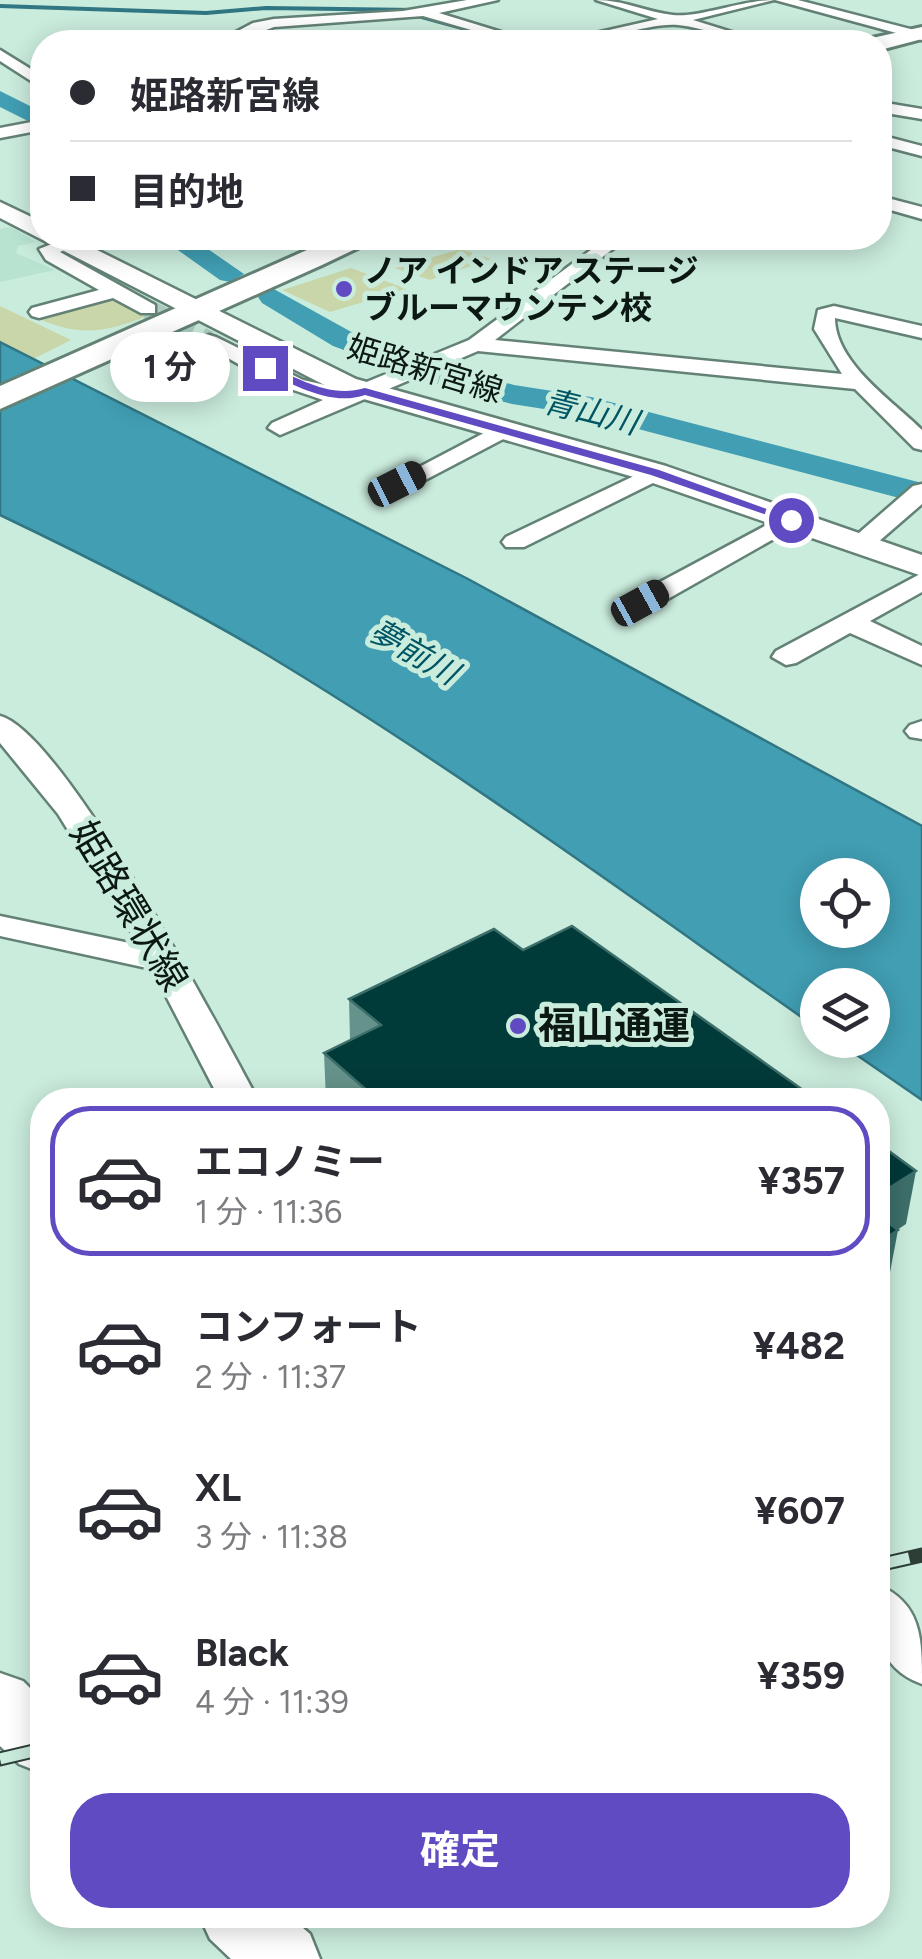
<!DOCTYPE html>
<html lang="ja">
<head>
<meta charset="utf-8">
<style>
	:root { --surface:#fff; --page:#f2f2f3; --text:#2b2b33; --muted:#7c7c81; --line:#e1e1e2; --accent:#604bc3 }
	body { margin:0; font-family:Figtree,"Noto Sans JP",sans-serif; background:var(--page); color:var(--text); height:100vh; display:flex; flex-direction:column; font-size:38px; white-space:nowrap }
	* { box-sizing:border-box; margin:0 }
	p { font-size:32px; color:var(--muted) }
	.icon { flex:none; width:55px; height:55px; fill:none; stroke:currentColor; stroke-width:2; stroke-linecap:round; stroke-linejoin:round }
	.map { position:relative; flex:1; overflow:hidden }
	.drawer { position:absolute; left:30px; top:1088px; width:860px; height:840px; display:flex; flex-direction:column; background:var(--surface); border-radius:40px; box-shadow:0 5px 25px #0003 }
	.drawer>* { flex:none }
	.banner { position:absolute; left:30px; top:30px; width:862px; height:220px; border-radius:40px; box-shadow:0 5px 25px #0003; display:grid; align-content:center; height:220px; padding:0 40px; background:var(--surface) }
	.buttons { position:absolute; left:800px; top:858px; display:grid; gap:20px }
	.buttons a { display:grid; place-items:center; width:90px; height:90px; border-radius:50%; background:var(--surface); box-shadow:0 5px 25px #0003; font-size:50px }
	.end { position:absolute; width:45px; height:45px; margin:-22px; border:12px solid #604bc3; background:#fff; box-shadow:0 0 0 5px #fff }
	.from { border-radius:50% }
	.bubble { position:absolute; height:70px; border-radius:35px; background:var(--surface); box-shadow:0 5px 25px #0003; font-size:32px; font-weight:700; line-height:70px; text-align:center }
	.car { position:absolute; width:30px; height:60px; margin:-30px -15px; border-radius:12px; box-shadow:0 0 8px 2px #0007; background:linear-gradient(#222 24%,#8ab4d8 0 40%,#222 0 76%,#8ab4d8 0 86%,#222 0) }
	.banner b { display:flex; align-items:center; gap:35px; height:95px; font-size:38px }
	.banner b+b { border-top:2px solid var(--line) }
	.banner i { width:25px; height:25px; background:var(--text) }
	ul { padding:18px 0 0; list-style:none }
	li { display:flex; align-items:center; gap:30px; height:150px; margin:0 20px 15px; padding:0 20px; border:5px solid transparent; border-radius:40px }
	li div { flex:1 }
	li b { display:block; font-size:38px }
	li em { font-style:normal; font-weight:700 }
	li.selected { border-color:var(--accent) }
	li>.icon { width:90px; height:90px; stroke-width:1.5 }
	.primary-button { display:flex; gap:20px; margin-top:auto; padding:20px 40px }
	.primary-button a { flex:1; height:115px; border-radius:40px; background:var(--accent); color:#fff; font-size:40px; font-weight:700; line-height:115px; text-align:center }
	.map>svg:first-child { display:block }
</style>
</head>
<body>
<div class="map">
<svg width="922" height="1959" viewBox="0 0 922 1959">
	<rect width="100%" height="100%" fill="#caecdd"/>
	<polygon fill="#b8e3d1" points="11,227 36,242 18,246 16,253 55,270 0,282 0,229"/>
	<g fill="#c9d6aa">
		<polygon points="461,249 491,259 430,280 395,268"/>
		<polygon points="351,268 407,289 330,312 282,290"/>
		<path d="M113,295L145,317C100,334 78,336 34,317Z"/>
		<polygon points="0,306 71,340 33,359 0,342"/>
		<polygon points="184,340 213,351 211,355 169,368 153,353"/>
	</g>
	<path fill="#419eb3" stroke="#317683" stroke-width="2.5" fill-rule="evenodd" d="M0,342L468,579L922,826V1100L835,1040H872V985H818L817,1028C637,902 458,770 269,656C182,604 92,559 0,515ZM818,875H872V930H818Z"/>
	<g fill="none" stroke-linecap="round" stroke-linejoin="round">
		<g stroke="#317683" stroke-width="4">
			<polyline points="0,6 206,13 266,8 417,10"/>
			<polyline points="407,13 513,42"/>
			<polyline points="880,145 922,156"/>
		</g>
		<g fill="#419eb3" fill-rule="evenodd">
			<polygon points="0,91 42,112 42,128 0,107"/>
			<polygon points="161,238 192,238 244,274 230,282 220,280"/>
			<polygon points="272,288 355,334 456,369 514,385 591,397 922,483 922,504 589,416 512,404 434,383 333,346 262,303 258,297 262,291"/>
		</g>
		<polyline stroke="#adccbf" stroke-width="20" stroke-dasharray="20 10" stroke-linecap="butt" points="148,309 209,341"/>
		<g stroke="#638275" stroke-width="5">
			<g id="minor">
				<polygon points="467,0 498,0 439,13 534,42 513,42 423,16 274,27 235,42 217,42 253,23 274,19 403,11"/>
				<path d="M596,0C624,0 646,12 673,15C699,18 742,0 774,0L693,20L764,42C733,42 708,28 678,25C651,22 602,42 567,42L569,39L658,19Z"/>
				<polygon points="775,0 798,0 922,32 922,40"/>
				<polygon points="0,50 42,76 42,88 0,61"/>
				<polygon points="880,102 922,109 922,119 880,112"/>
				<polygon points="42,120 42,130 0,138 0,128"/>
				<polygon points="880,135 922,146 922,156 880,145"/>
				<polygon points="880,196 922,207 922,219 880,207"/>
				<polygon points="67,238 77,244 60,252 155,305 155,313 141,313 113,298 39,318 32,316 29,312 32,308 99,290 46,260 39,249"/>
				<path d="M607,238H627L495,340L842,374L814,329L818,310L834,306L922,326V338L835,318C835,363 893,401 922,430V450L914,448L855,389L478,351L280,435L268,428L272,423L323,400L270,382L198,341L209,335L216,337L303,380L347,390L469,340Z"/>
				<polygon points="503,423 511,425 515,430 511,435 406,490 397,492 385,485"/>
				<polygon points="655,466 663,468 667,473 663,478 524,547 506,547 502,542 506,537"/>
				<polygon points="922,484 922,504 870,549 852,549 848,544 852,539 913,486"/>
				<polygon points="791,512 803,519 800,524 650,609 632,609 628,603 632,597"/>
				<polygon points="922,573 922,592 870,621 922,646 922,665 850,633 796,663 786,665 772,657 776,651"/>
				<path d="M0,716C63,732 222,1033 258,1100H220L152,969L0,936V916L139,945L58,814L0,743Z"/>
				<polygon points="922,721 922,739 910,737 905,731 910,725"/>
				<path d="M878,1585C922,1603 922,1640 922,1684C875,1667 875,1628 878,1585Z"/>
			</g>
		</g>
		<g stroke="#638275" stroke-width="5">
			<g id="major">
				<polygon points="0,202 42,222 42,238 73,238 356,379 666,466 922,555 922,576 644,480 336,391 0,218"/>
				<polygon points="0,1673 23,1681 42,1700 42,1773 19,1764 0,1746"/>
				<polygon points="199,1915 288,1915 310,1934 320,1959 231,1959 210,1939"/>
			</g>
		</g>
		<g stroke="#638275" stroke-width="6">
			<g id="highway">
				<polygon points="922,27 922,39 880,50 880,42 869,42 872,38"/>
				<polygon points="334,238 370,238 366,244 322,265 0,409 0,386"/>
			</g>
		</g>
		<use href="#minor" fill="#fff" fill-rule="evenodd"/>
		<use href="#major" fill="#fff" fill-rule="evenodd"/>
		<use href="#highway" fill="#fff" fill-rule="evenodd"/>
		<g stroke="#2d3e37" stroke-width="15">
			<g id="rail">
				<polyline points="878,1565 922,1555"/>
				<polyline points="0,1759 42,1749"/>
			</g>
		</g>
		<use href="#rail" stroke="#caecdd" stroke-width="11" stroke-dasharray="32" stroke-linecap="butt"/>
	</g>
	<polygon fill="#65938b" points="523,950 817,1100 326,1100 324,1053 350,1040 349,999"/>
	<g fill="#3d6f6a">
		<polygon points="916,1171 906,1224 878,1243 878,1195"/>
		<polygon points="898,1230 888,1283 878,1290 878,1243"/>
	</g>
	<g fill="#003a39" stroke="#3d6f6a" stroke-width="2.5">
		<polygon points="572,926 817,1100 378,1100 324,1053 381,1025 349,999 494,929 523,950"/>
		<polygon points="878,1143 916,1171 878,1195"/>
		<polygon points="878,1215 898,1230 878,1243"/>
	</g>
	<path fill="#604bc3" d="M265,365C299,377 328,399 365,388L659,470L797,520L787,522L651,475L365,395C330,407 294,384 261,370Z"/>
	<g fill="#604bc3" stroke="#caecdd" stroke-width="4">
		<circle cx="344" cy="289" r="10"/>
		<circle cx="518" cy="1026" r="10"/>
	</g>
	<g text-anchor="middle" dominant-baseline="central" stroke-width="10" stroke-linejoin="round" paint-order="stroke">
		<g font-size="32" font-weight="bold" fill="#0b1813" stroke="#caecdd" text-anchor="start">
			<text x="364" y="271">ノア インドア ステージ<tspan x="364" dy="37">ブルーマウンテン校</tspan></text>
		</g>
		<g font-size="32" fill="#0b1813" stroke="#caecdd">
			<text transform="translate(425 369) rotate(17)">姫路新宮線</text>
		</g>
		<g font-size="32" font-style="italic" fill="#005565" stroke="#caecdd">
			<text transform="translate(591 412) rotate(14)">青山川</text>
			<text transform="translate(414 652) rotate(30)">夢前川</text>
		</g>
		<g font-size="38" fill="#0b1813" stroke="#caecdd">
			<text transform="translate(129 906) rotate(59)">姫路環状線</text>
		</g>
		<g font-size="38" font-weight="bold" fill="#0b1813" stroke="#caecdd" text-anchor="start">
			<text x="538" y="1026">福山通運</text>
		</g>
	</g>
</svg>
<div class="buttons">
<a><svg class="icon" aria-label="locate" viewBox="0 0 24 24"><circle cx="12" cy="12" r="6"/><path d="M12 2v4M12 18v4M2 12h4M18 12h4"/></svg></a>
<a><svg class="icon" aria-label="layers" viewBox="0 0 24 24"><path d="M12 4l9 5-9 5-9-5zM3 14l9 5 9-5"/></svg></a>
</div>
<i class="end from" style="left:791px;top:520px"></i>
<i class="end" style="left:265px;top:368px"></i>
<div class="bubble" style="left:110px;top:332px;width:120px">1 分</div>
<i class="car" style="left:397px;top:484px;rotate:63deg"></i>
<i class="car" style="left:640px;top:603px;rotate:61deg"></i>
<div class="banner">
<b><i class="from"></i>姫路新宮線</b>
<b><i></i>目的地</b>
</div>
<section class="drawer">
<ul>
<li class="selected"><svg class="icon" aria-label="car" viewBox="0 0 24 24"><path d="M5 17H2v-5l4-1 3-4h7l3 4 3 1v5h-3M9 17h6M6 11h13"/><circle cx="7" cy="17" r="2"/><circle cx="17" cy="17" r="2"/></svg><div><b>エコノミー</b><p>1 分 · 11:36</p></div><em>¥357</em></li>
<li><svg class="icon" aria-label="car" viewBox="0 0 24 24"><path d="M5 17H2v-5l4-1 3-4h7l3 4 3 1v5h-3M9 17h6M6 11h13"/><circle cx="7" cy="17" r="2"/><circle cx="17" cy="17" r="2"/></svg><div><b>コンフォート</b><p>2 分 · 11:37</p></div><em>¥482</em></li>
<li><svg class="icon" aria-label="car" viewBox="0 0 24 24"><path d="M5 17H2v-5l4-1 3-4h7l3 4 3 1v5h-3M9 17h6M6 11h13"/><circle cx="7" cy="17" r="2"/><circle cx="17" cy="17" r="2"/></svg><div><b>XL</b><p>3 分 · 11:38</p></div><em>¥607</em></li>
<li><svg class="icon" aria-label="car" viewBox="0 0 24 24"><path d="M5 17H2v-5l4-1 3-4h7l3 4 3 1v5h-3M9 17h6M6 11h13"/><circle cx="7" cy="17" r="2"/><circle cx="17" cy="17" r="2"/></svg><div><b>Black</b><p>4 分 · 11:39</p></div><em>¥359</em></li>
</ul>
<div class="primary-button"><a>確定</a></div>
</section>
</div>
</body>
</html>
